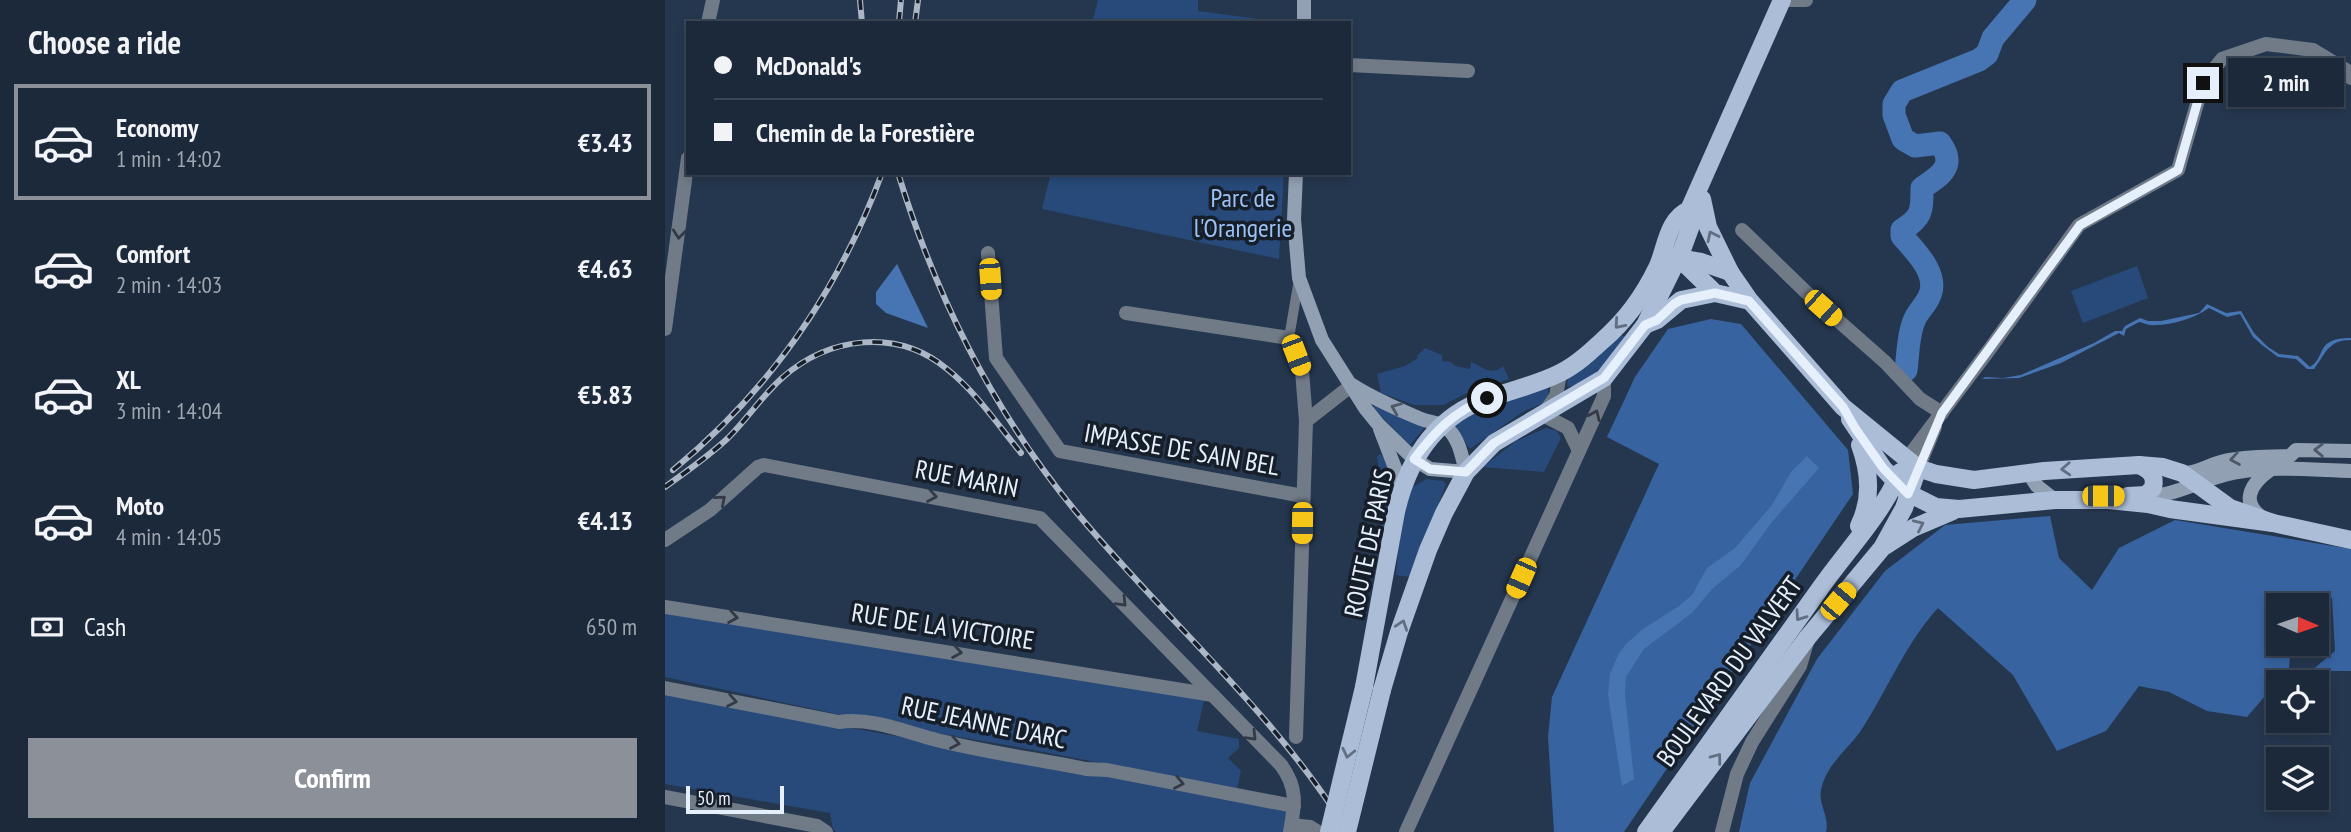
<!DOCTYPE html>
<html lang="en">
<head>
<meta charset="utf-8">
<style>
	:root { --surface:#1c293b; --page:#253142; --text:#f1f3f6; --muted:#a0a6af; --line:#3a4555; --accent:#8c9099 }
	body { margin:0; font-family:"PT Sans Narrow",sans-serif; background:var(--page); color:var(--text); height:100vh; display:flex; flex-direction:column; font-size:26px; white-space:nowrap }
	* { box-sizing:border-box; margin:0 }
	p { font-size:23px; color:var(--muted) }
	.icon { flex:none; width:38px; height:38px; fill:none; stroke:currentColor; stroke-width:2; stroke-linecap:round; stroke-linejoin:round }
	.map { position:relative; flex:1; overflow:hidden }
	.details { display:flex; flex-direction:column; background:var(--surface); width:665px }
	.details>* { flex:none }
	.guide { position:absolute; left:21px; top:21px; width:665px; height:154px; border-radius:0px; box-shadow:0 4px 10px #0003,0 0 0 2px var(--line); display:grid; align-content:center; height:154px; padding:0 28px; background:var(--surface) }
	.needle { width:46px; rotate:92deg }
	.fabs { position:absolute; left:1601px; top:593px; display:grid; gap:14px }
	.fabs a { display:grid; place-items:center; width:63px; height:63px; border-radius:0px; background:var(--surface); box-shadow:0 4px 10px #0003,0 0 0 2px var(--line); font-size:35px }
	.scale { position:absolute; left:21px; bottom:18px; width:98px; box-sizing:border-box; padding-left:7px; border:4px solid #e6effc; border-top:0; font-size:19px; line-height:24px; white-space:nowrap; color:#e6effc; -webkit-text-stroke:5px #161e29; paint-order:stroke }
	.end { position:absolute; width:32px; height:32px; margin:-16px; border:9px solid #e6effc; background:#111; box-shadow:0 0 0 4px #111 }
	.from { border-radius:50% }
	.bubble { position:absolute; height:49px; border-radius:0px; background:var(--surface); box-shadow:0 4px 10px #0003,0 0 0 2px var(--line); font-size:23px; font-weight:700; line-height:49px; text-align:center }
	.car { position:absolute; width:21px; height:42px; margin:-21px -10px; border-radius:9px; box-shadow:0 0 5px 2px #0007; background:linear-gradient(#f5c518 24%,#345 0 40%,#f5c518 0 76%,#345 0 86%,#f5c518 0) }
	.guide b { display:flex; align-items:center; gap:24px; height:66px; font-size:26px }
	.guide b+b { border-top:2px solid var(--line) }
	.guide i { width:18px; height:18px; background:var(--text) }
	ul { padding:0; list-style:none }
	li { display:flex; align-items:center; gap:21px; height:116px; margin:0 14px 10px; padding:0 14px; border:4px solid transparent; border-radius:0px }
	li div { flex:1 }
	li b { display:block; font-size:26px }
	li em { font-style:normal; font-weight:700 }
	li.active { border-color:var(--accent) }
	li>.icon { width:63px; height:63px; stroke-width:1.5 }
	h2 { padding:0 28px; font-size:32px; line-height:84px }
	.pay { display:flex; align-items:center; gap:18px; height:77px; padding:0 28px; font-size:26px }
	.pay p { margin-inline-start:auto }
	.primary-button { display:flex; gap:14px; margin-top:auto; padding:14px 28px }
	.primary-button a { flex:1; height:80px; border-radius:0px; background:var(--accent); color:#fff; font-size:28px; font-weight:700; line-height:80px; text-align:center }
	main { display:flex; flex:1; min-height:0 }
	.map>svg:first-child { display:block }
</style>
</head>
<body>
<main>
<section class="details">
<h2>Choose a ride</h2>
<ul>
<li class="active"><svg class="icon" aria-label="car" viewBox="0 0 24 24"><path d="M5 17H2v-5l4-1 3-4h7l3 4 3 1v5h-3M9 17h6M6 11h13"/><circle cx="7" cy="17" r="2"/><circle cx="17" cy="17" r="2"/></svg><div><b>Economy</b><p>1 min · 14:02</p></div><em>€3.43</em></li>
<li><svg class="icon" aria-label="car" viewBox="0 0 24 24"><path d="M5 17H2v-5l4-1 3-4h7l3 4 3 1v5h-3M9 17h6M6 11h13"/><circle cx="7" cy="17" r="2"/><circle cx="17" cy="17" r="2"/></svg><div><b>Comfort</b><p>2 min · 14:03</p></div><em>€4.63</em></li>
<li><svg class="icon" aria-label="car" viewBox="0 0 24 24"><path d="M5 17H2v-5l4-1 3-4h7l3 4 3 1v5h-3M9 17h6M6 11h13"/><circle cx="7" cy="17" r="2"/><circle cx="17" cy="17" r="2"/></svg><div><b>XL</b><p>3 min · 14:04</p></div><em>€5.83</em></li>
<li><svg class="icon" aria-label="car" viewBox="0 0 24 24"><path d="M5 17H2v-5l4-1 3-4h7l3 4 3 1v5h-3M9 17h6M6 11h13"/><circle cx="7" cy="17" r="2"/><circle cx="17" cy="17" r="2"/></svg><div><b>Moto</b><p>4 min · 14:05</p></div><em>€4.13</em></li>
</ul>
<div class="pay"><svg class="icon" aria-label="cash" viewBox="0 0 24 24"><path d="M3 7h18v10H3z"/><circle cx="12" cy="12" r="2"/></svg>Cash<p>650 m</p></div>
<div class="primary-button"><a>Confirm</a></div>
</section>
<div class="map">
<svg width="1686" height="832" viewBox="0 0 1686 832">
	<rect width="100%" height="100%" fill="#25374f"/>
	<g fill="#274a7a">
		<polygon points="433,0 533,0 533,11 624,23 427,23"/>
		<polygon points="386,173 619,173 614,259 377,209"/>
		<polygon points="1472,266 1483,298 1418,323 1406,291"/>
		<path d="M956,335L960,337C947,357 928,382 903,387L902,382L904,378Z"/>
		<path d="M760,348L777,355V361L786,362L790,366L805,369L806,362C817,366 826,377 838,366L844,379L800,394L778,405H749L716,393L712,374L740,366L753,358L752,356Z"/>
		<polygon points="883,387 884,401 859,411 806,448 803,447 790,425 820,408"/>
		<polygon points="711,404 760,427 745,445 708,408"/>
		<polygon points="881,428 892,431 896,438 879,472 818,467 851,441"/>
		<polygon points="716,454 725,470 726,478 716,547 717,497 712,456"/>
		<polygon points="761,479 778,481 781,484 745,577 731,575 735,530 745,489"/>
		<polygon points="0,612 539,700 532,731 574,739 574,748 563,758 576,771 572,789 347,746 218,724 0,677"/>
		<polygon points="0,695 624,806 621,832 172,832 168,830 165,813 0,784"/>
	</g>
	<g fill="#3763a0">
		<polygon points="1046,319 1076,324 1183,450 1188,494 959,832 889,832 883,737 887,697 994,464 942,437 970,377 1003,329"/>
		<path d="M1385,516L1394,558L1427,590L1454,548L1510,520L1686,549V671H1646L1670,651L1667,598L1632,597L1631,605L1614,606V644H1626L1624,668L1582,717L1542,711L1504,692L1474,686L1441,731L1392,751L1348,675L1273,608C1240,644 1222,691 1195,732C1181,751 1161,765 1156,790C1153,804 1165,818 1161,832H1074L1085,783L1152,659L1220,571L1280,525Z"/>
	</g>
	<g fill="#4774b2">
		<polygon points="232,264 263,328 221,313 211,304 211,292"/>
		<path d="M1542,304L1561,313L1576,311L1589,333L1603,347L1614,354L1633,356L1645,367C1662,357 1649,338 1686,338V340C1663,340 1661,353 1649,369H1642L1631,359L1613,357L1597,345L1588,337L1575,314L1562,317L1544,308C1530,318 1508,325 1490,325C1484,326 1479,323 1474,322L1461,329L1459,336L1454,333L1396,363L1354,378L1317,379L1320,377L1338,378L1356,375L1429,343L1450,331H1457L1460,326L1475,318L1483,321H1496L1534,313Z"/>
		<polygon points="1142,456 1154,468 1107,522 1075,566 1047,589 1027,613 979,649 961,677 960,694 969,779 957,786 943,695 945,674 953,655 961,644 978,629 1014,606 1027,595 1042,568 1070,548 1107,505 1126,472"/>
	</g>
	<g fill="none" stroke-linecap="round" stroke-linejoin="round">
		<path stroke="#4774b2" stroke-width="23" d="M1241,370C1243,355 1243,335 1249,321C1252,312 1260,306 1264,297C1275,275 1251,252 1237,236V230C1257,217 1257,212 1257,188C1275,176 1292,166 1275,143L1250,146L1238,139L1229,115V104L1237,91L1314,60L1322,54L1328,38L1360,0"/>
		<polyline stroke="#717a87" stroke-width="10" points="624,338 634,279"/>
		<g stroke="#717a87" stroke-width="14">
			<polyline points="1121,0 1141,0"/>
			<polyline points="684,65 803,71"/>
			<polyline points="1077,230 1143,294 1220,362 1255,399 1277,413"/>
			<polyline points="323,253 331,358 395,451 638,496"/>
			<polyline points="461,313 624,338 637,371 641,421 631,737"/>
			<polyline points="895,373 891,396 878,415 903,428 914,451"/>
			<polyline points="641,421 687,385"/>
			<polyline points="1241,460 1324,350 1414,225 1513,170 1538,83 1557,59 1601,44 1648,50 1681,70 1686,78"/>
			<polyline points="1253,468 1270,427"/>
			<path d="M0,540L45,510L93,467L99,465L375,518L616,765C633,788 630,804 625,832"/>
			<polyline points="0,607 548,695"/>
			<path d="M0,688L174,722C204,717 238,731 268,739C318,752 371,759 421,769L442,770L629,806"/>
			<polyline points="0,797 152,826 161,832"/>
			<polyline points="627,825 645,827 653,832"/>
			<polyline points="741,832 939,396 939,378"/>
			<polyline points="1057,832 1072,774 1087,742 1135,666 1142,642"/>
		</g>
		<g stroke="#717a87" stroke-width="14">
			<polyline points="43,23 48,0"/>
			<polyline points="0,329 23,158"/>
		</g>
		<g stroke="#92a0b4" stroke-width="14">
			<polyline points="639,0 639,23"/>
			<path d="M631,173L629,219L634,278L657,340L700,408L713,424L749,459L765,469L801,472C797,458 795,442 785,431C777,422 766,423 756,419C732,409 709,399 687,385"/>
			<polyline points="715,429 737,486"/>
			<polyline points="1372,472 1368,480 1372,486 1390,500"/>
			<path d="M1517,473C1532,474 1544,464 1559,461C1581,456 1603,457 1625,456L1631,450L1686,451"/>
			<path d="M1474,497C1509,498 1539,477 1573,472C1609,466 1649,470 1686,471"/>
			<path d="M1600,519C1574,504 1585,484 1605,470"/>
		</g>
		<g stroke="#abbdd7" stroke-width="18">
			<polyline points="1037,199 1043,227 1065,272 1085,301 1178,407 1253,468 1271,474 1309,480 1379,471 1474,465 1498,467 1517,473 1565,508 1608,523"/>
			<polyline points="1013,257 1050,293 1085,301"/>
			<polyline points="1012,258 1036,262 1065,272"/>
			<polyline points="980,325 992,320 1016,300 1050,293"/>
			<polyline points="1185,419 1218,468 1231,482 1243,493 1271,507 1294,509 1390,500 1444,500 1483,504 1505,509 1608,523 1686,540"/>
			<path d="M1463,496L1481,495L1488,488C1491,475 1485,470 1474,465"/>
			<path d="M1194,526C1207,499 1205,473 1195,445"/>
			<polyline points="1220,546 1248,528 1288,511"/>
			<path d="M699,687L731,512C743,460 770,416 824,398C848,390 873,384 895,373C911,365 924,353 937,341C959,322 979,295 992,268C1001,249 1002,219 1024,210L1117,0"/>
			<polyline points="717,690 734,632 763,550 779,513 801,472 829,443 939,378 980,325 1017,250 1035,201"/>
			<path d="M981,832C1039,751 1096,671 1154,590C1181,551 1216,516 1235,472"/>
			<polyline points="996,832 1143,637 1217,548 1239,508 1253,468"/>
		</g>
		<g stroke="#abb7c7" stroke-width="6">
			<g id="rail">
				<polyline points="195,0 197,23"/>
				<polyline points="234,22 236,0"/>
				<polyline points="250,23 253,0"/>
				<path d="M233,173C271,297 329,413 412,513C501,620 610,713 683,832"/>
				<path d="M8,470C104,391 174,290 217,173"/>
				<path d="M0,487C22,471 44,456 63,438C82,419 97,396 117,378C163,337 232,327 282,369C311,392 333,425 356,453"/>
			</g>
		</g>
		<use href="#rail" stroke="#161e29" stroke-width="3.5" stroke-dasharray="10" stroke-linecap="butt"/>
		<g stroke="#abbdd7" stroke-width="18">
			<polyline points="664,832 699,687"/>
			<polyline points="682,832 717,690"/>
		</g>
	</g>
	<defs><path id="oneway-chevron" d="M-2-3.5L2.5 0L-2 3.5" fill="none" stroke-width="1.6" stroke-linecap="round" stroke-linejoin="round" transform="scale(1.75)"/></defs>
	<g stroke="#313a45">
		<use href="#oneway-chevron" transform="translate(14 234) rotate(96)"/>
		<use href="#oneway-chevron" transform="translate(930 415) rotate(-66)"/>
		<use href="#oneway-chevron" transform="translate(267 496) rotate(10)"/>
		<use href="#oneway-chevron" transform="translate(56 500) rotate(-41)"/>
		<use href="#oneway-chevron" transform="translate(457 602) rotate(46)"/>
		<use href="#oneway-chevron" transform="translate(68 617) rotate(9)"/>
		<use href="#oneway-chevron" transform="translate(292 652) rotate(9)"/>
		<use href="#oneway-chevron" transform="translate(67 701) rotate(11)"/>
		<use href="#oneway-chevron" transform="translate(587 736) rotate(46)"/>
		<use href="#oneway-chevron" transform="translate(290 743) rotate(11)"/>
		<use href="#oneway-chevron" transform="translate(514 783) rotate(11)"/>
	</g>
	<g stroke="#606e80">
		<use href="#oneway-chevron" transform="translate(1047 236) rotate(-116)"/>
		<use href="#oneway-chevron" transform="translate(954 324) rotate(131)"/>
		<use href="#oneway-chevron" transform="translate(1401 469) rotate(177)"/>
		<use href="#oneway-chevron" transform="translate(1254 525) rotate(-25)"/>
		<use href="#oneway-chevron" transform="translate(1135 616) rotate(125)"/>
		<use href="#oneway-chevron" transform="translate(737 625) rotate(-71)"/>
		<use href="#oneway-chevron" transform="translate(683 753) rotate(103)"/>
		<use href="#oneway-chevron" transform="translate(1052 758) rotate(-53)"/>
	</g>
	<g stroke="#4e5868">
		<use href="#oneway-chevron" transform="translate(731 408) rotate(-157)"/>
		<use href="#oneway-chevron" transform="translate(1654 450) rotate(-179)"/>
		<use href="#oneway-chevron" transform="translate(1570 459) rotate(171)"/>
	</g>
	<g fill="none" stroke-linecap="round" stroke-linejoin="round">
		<path stroke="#e6effc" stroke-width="9" d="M822,398C788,413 772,429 749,459L765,469L801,472L829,443L939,378L980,325L992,320L1009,304L1016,300L1050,293L1084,301L1178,407L1190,428L1218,468L1243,494L1277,413L1415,225L1513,170L1538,83"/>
	</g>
	<g text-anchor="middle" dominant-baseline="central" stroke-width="7" stroke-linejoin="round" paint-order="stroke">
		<g font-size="26" fill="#9cc1f5" stroke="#161e29">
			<text x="578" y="197">Parc de<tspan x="578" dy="30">l'Orangerie</tspan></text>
		</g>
		<g font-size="26" fill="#e6effc" stroke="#161e29">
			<text transform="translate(517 449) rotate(10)">IMPASSE DE SAIN BEL</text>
			<text transform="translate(302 478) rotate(11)">RUE MARIN</text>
			<text transform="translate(703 543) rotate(-78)">ROUTE DE PARIS</text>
			<text transform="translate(278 626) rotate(9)">RUE DE LA VICTOIRE</text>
			<text transform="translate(1064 671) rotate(-54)">BOULEVARD DU VALVERT</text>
			<text transform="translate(319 722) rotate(12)">RUE JEANNE D'ARC</text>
		</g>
	</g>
</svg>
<div class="fabs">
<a><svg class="needle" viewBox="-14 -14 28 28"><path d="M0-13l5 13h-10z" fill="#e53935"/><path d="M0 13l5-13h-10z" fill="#a0a6af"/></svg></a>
<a><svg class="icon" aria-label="locate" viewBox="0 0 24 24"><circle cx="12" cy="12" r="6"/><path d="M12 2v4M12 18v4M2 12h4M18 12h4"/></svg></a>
<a><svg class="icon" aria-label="layers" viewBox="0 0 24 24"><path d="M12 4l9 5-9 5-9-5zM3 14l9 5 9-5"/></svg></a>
</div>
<div class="scale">50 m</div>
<i class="end from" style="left:822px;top:398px"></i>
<i class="end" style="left:1538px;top:83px"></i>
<div class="bubble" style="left:1563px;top:58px;width:116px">2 min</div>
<i class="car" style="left:325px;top:279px;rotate:176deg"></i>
<i class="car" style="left:1158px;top:308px;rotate:132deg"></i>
<i class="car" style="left:631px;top:355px;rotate:159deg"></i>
<i class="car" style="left:1438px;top:496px;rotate:90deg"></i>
<i class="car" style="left:637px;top:523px;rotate:181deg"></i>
<i class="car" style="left:856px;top:578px;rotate:204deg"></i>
<i class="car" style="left:1173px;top:601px;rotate:40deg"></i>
<div class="guide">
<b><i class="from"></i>McDonald's</b>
<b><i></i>Chemin de la Forestière</b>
</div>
</div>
</main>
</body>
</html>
